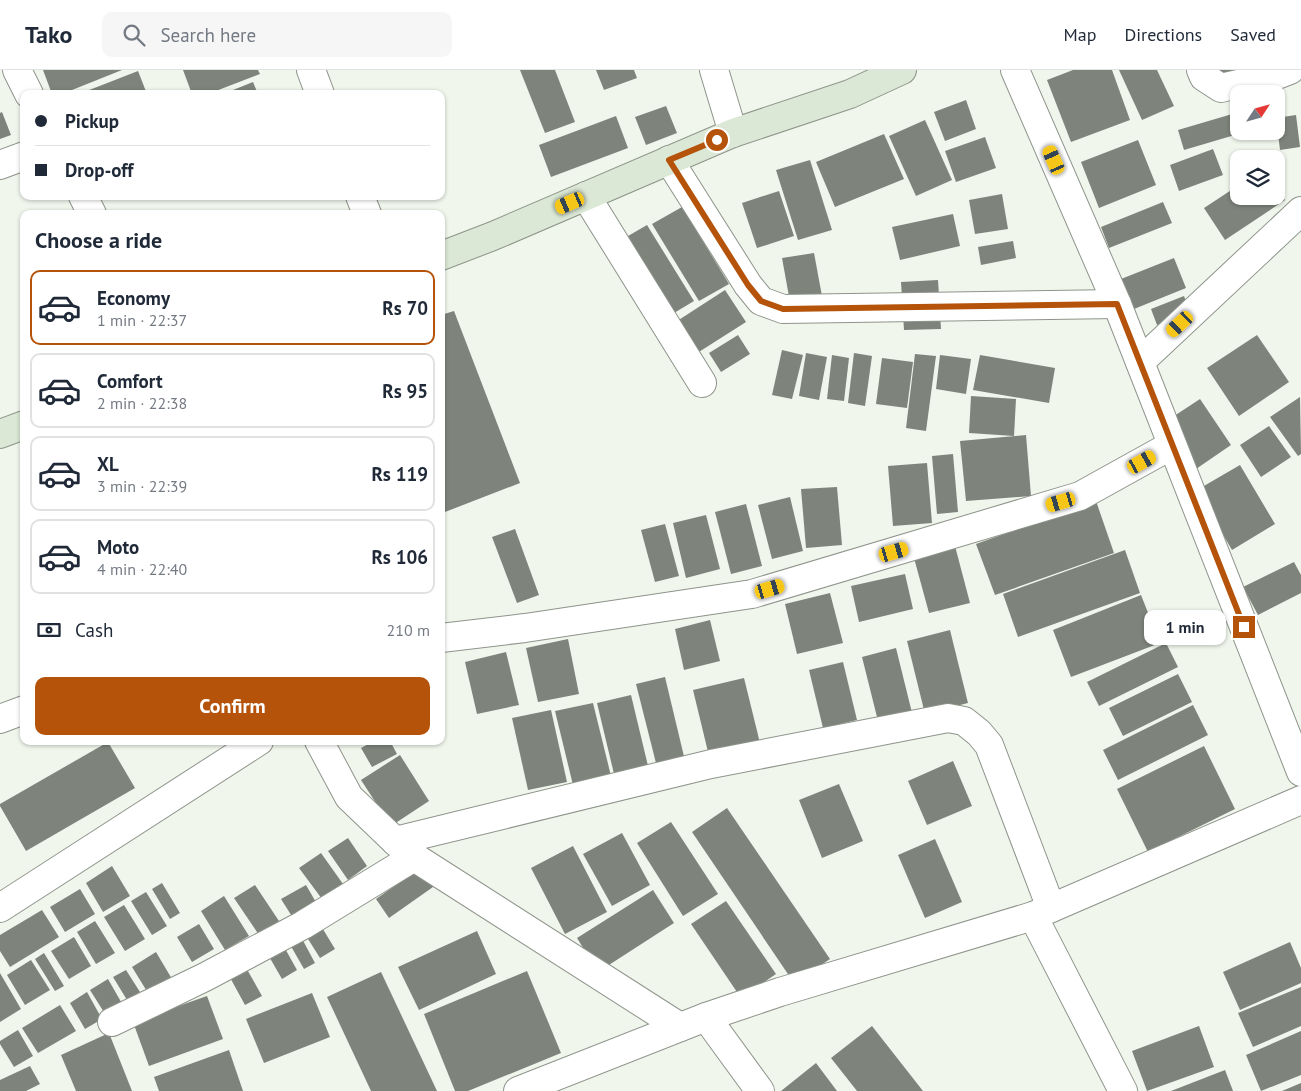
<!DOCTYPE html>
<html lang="en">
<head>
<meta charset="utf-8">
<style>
	:root { --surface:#fff; --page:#f6f6f7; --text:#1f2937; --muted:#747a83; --line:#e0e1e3; --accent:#b45309 }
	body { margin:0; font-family:"PT Sans",sans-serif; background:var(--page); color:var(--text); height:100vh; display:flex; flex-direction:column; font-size:19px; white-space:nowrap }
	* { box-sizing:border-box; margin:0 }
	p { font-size:16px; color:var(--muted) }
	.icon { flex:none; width:28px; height:28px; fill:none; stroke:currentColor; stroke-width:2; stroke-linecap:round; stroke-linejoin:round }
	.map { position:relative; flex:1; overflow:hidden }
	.drawer { position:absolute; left:20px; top:140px; width:425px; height:535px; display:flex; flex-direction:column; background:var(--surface); border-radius:10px; box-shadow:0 1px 4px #0004 }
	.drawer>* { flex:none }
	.guide { position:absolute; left:20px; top:20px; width:425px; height:110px; border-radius:10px; box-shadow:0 1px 4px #0004; display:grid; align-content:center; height:110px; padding:0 15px; background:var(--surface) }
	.needle { width:32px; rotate:54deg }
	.tools { position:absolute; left:1230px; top:15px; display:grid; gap:10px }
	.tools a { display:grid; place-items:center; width:55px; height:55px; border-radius:10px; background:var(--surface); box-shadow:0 1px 4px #0004; font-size:25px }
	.end { position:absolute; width:22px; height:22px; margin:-11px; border:6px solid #b45309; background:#fff; box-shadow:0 0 0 2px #fff }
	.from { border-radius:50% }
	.bubble { position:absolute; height:35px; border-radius:10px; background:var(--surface); box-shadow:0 1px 4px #0004; font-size:16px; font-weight:700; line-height:35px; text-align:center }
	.car { position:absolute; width:15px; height:30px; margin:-15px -8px; border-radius:6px; box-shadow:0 0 4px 1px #0007; background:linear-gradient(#f5c518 24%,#345 0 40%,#f5c518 0 76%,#345 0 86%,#f5c518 0) }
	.guide b { display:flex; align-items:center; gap:18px; height:48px; font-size:19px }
	.guide b+b { border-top:1px solid var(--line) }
	.guide i { width:12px; height:12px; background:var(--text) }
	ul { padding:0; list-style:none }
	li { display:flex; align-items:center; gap:15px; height:75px; margin:0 10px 8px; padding:0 5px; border:2px solid var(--line); border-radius:10px }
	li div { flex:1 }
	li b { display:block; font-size:19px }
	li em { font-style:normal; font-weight:700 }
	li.current { border-color:var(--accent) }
	li>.icon { width:45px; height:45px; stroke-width:1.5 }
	h2 { padding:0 15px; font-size:22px; line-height:60px }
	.pay { display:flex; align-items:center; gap:12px; height:55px; padding:0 15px; font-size:19px }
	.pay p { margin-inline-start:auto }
	.button { display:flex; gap:10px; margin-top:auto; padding:10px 15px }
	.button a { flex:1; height:58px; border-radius:10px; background:var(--accent); color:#fff; font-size:20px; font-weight:700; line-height:58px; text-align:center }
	header { display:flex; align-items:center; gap:30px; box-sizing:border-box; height:70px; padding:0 25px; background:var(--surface); border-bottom:1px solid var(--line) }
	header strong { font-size:24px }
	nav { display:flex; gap:28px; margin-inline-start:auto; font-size:18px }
	.search { width:350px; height:45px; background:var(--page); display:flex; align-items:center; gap:12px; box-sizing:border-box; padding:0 18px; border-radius:10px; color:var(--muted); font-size:19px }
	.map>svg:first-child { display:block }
</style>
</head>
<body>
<header>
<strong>Tako</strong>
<div class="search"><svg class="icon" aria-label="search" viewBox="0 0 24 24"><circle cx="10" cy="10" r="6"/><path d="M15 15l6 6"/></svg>Search here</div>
<nav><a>Map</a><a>Directions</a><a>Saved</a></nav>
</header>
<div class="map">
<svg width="1301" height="1021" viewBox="0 0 1301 1021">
	<rect width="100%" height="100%" fill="#f0f6ec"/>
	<g fill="#7e847b">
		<polygon points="43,0 122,0 62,24 52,24"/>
		<polygon points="183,0 258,0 260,4 208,24 192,24"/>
		<polygon points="520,0 555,0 575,52 545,63"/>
		<polygon points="596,0 634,0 637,8 604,20"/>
		<polygon points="1073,0 1112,0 1130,50 1071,72 1047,10"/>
		<polygon points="1119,0 1157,0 1174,36 1142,50"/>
		<polygon points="1214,0 1234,0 1217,8"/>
		<polygon points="138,1 147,24 79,24"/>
		<polygon points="253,12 258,24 223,24"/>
		<polygon points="966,30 976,59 945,71 934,42"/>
		<polygon points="666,36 677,63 646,75 635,47"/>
		<polygon points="2,42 11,65 0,69 0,43"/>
		<polygon points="1239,42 1239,61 1245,62 1184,80 1178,60"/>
		<polygon points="1296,45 1300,77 1280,80 1276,48"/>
		<polygon points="616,46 628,78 551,107 539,75"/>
		<polygon points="925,50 952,110 916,126 889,66"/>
		<polygon points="884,64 904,109 835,137 816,92"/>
		<polygon points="985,67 996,98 956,112 945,81"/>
		<polygon points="1138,70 1156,115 1099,138 1081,92"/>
		<polygon points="1213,79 1223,105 1179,121 1170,95"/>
		<polygon points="810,90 832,160 798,170 776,100"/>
		<polygon points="1239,115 1239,126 1276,126 1276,118 1285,130 1225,170 1204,138"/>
		<polygon points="779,121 794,166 757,178 742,133"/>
		<polygon points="1002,124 1008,159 975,164 969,130"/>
		<polygon points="1163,132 1172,153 1109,178 1101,157"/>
		<polygon points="682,137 729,214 699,231 652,154"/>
		<polygon points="953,144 960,176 900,190 892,157"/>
		<polygon points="647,155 694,231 664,249 616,173"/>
		<polygon points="1013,171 1016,188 981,195 978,177"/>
		<polygon points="814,183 822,226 790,232 782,188"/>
		<polygon points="1174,188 1186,218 1134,239 1121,209"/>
		<polygon points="938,210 941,259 904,260 901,212"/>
		<polygon points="725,220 746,252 691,287 671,255"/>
		<polygon points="1184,226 1190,242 1157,255 1151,239"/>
		<polygon points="454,241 520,413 445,442 441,433 441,245"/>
		<polygon points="738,265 750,284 721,302 709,283"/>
		<polygon points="1257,265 1289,312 1239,346 1207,298"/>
		<polygon points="782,280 803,285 792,329 772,325"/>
		<polygon points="806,283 827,287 819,330 799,326"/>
		<polygon points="854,283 872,286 865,336 848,333"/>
		<polygon points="915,284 936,286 926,361 906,358"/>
		<polygon points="832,285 849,288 844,331 827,329"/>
		<polygon points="940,285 971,289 966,324 936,319"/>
		<polygon points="980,285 1055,298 1049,333 973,320"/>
		<polygon points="882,288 913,292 907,338 876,334"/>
		<polygon points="971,326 1016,329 1014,366 969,363"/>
		<polygon points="1300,327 1301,384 1298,386 1270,347"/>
		<polygon points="1200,329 1231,375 1196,399 1165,352"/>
		<polygon points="1269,356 1291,387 1261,407 1240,375"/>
		<polygon points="1026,365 1031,426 966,431 960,371"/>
		<polygon points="953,384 958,442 937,444 932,386"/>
		<polygon points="927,393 932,453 893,456 888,396"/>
		<polygon points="1240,395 1275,454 1232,480 1197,420"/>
		<polygon points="837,417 842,475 806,478 801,419"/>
		<polygon points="790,427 803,481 772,489 758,435"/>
		<polygon points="1096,431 1114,483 995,525 976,474"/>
		<polygon points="746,434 762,496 731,504 715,442"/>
		<polygon points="706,445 720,499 686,508 673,453"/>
		<polygon points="665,454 679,506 655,512 641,460"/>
		<polygon points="515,459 539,525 517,533 492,467"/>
		<polygon points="955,476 970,533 929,543 914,488"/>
		<polygon points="1125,480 1140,523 1018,567 1003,524"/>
		<polygon points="1294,492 1301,505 1301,523 1258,545 1243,517"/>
		<polygon points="905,504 913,539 859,552 851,516"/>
		<polygon points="830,523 843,573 797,584 785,534"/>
		<polygon points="1141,525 1160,573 1071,607 1053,560"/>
		<polygon points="710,550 720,591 684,600 675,559"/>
		<polygon points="950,560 968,633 925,644 907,571"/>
		<polygon points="568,569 579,624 538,632 526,578"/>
		<polygon points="1166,573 1178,597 1099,636 1087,612"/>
		<polygon points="896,578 914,651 880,659 862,587"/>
		<polygon points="506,582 519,635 477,644 465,592"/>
		<polygon points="843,592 857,650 823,658 809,600"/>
		<polygon points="1178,604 1192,632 1123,666 1109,638"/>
		<polygon points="665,607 687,699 659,705 636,614"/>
		<polygon points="744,608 760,673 709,686 693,620"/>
		<polygon points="631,625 649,700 615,708 597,633"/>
		<polygon points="593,633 611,706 573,715 555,641"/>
		<polygon points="1193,635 1208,665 1118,710 1103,680"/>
		<polygon points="551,640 567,712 528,720 512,648"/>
		<polygon points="374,671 390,671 397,684 372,697 361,678"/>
		<polygon points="108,672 135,718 26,781 0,736 0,734"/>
		<polygon points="1204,676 1235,739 1148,782 1117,719"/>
		<polygon points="400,685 429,731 391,756 361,710"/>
		<polygon points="953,691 972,736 927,755 908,711"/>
		<polygon points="839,714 863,771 822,788 799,730"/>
		<polygon points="727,738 830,889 794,913 692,762"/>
		<polygon points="671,752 718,824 683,846 637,773"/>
		<polygon points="622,763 650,815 612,836 583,784"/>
		<polygon points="348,768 367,796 348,810 328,781"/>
		<polygon points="935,769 962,832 925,848 898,785"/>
		<polygon points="573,776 607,842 565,864 531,798"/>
		<polygon points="321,783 343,814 322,829 299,798"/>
		<polygon points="112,796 130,826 103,842 86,813"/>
		<polygon points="420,798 433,817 389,848 376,829"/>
		<polygon points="162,813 180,843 170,849 152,819"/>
		<polygon points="255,815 279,851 259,865 234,828"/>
		<polygon points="306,815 317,834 293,848 281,829"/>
		<polygon points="80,819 95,844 65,862 50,837"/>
		<polygon points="653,820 674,853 598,902 577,868"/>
		<polygon points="146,822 167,856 152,865 131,831"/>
		<polygon points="224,826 249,866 225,880 201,841"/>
		<polygon points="726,831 776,904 741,928 691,854"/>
		<polygon points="124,835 145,869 125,881 104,847"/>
		<polygon points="42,840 59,867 10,897 0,881 0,865"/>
		<polygon points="95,851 115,883 96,894 77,862"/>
		<polygon points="318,851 335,879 320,888 303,861"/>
		<polygon points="199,854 214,879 192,892 177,867"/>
		<polygon points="477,861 496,904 419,940 398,897"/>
		<polygon points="300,865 315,893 304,899 288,871"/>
		<polygon points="74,867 91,896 69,909 51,881"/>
		<polygon points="1290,872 1301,898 1301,913 1240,940 1223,902"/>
		<polygon points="283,875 297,900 282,909 267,883"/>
		<polygon points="156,882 172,909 148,923 132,897"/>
		<polygon points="44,883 64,916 55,921 35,889"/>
		<polygon points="31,890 50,920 25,935 7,905"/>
		<polygon points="244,894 262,926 245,935 227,902"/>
		<polygon points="126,900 140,922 127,930 113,907"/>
		<polygon points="527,901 561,983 468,1021 455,1021 424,944"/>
		<polygon points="381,902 437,1021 371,1021 327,927"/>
		<polygon points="0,903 21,939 0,952"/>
		<polygon points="108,909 124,937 107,947 90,920"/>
		<polygon points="1301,917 1301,956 1253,977 1238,943"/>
		<polygon points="87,922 102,949 85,959 70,933"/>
		<polygon points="312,923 330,967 264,993 246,949"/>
		<polygon points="207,926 223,969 149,996 133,952"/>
		<polygon points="60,935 76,961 38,983 22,958"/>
		<polygon points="872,956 923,1021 857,1021 831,988"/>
		<polygon points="1199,956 1214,997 1147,1021 1132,981"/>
		<polygon points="18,960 33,986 14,997 0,974 0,971"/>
		<polygon points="1301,961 1301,1005 1261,1021 1246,985"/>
		<polygon points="109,963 132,1021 76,1021 61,985"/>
		<polygon points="229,980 243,1021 159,1021 154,1007"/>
		<polygon points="816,993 837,1021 781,1021"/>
		<polygon points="30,996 40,1014 26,1021 0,1021 0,1010"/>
		<polygon points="1225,1000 1233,1021 1171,1021"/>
		<polygon points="1301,1013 1301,1021 1282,1021"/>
	</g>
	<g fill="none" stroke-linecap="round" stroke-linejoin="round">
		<g stroke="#8e948b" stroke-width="30">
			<g id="street">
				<polyline points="17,0 29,24"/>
				<polyline points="311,0 320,24"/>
				<polyline points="714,0 733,63"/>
				<polyline points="1015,0 1117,234 1301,702"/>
				<polyline points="1201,0 1204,7 1221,18 1277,5 1290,0"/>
				<polyline points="669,90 748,215 761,231 783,239 1117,234"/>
				<polyline points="0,95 24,86"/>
				<polyline points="83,126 92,144"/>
				<polyline points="360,126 367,144"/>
				<polyline points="586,126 702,313"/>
				<polyline points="1140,292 1301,141"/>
				<polyline points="441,568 525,558 752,524 1080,426 1172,375"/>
				<polyline points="0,649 24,640"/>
				<polyline points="319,671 349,727 395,771 414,787 680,957"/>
				<polyline points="395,771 711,694 948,648 964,651 979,663 989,675 1051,838"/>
				<polyline points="0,838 259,671"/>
				<polyline points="1033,846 1123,1021"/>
				<polyline points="706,947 760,1021"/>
				<polyline points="112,952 205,907 303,855 414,787"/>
				<polyline points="518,1021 706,947 780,922 1033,846 1301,730"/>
			</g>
		</g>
		<g stroke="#8e948b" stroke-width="30">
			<g id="secondary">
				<polyline points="441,186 493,166 733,63 850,24 902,0"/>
				<polyline points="0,364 24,355"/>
			</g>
		</g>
		<use href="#street" stroke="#fff" stroke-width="28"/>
		<use href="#secondary" stroke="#dbe8d5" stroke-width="28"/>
	</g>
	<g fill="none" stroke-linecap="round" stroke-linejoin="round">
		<polyline stroke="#b45309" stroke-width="6" points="717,70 669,90 748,215 761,231 783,239 1117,234 1244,557"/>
	</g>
</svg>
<div class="tools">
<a><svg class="needle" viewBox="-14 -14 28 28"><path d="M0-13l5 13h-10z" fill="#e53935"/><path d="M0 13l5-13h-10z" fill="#747a83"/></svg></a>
<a><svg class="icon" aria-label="layers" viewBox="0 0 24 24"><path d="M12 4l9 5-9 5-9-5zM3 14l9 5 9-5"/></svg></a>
</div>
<i class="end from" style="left:717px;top:70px"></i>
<i class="end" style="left:1244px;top:557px"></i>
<div class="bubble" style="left:1144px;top:540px;width:82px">1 min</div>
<i class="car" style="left:1054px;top:90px;rotate:336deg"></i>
<i class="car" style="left:570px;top:133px;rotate:247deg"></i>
<i class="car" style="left:1180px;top:254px;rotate:227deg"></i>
<i class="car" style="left:1142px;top:392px;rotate:61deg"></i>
<i class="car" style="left:1061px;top:432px;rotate:254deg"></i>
<i class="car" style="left:894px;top:482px;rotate:74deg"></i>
<i class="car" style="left:770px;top:519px;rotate:74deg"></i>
<div class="guide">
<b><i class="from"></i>Pickup</b>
<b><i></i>Drop-off</b>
</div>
<section class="drawer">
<h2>Choose a ride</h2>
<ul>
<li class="current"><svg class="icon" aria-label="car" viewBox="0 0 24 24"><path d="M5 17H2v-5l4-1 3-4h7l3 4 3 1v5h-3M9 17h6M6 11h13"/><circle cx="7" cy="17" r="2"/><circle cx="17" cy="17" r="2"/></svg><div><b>Economy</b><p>1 min · 22:37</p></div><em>Rs 70</em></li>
<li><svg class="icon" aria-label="car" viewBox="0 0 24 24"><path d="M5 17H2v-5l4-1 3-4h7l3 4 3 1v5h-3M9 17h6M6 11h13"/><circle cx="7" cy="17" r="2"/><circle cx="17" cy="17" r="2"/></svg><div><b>Comfort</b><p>2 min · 22:38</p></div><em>Rs 95</em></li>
<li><svg class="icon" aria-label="car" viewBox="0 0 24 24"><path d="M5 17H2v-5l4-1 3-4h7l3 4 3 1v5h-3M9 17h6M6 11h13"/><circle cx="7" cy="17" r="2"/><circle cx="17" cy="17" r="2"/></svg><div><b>XL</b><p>3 min · 22:39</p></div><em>Rs 119</em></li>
<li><svg class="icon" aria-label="car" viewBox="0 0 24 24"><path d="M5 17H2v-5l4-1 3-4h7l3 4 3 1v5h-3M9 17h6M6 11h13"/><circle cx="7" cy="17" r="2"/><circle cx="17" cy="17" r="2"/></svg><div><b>Moto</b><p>4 min · 22:40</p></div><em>Rs 106</em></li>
</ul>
<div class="pay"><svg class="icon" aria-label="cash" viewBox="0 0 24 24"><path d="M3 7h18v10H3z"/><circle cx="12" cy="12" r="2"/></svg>Cash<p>210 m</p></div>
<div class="button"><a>Confirm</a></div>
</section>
</div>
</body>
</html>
